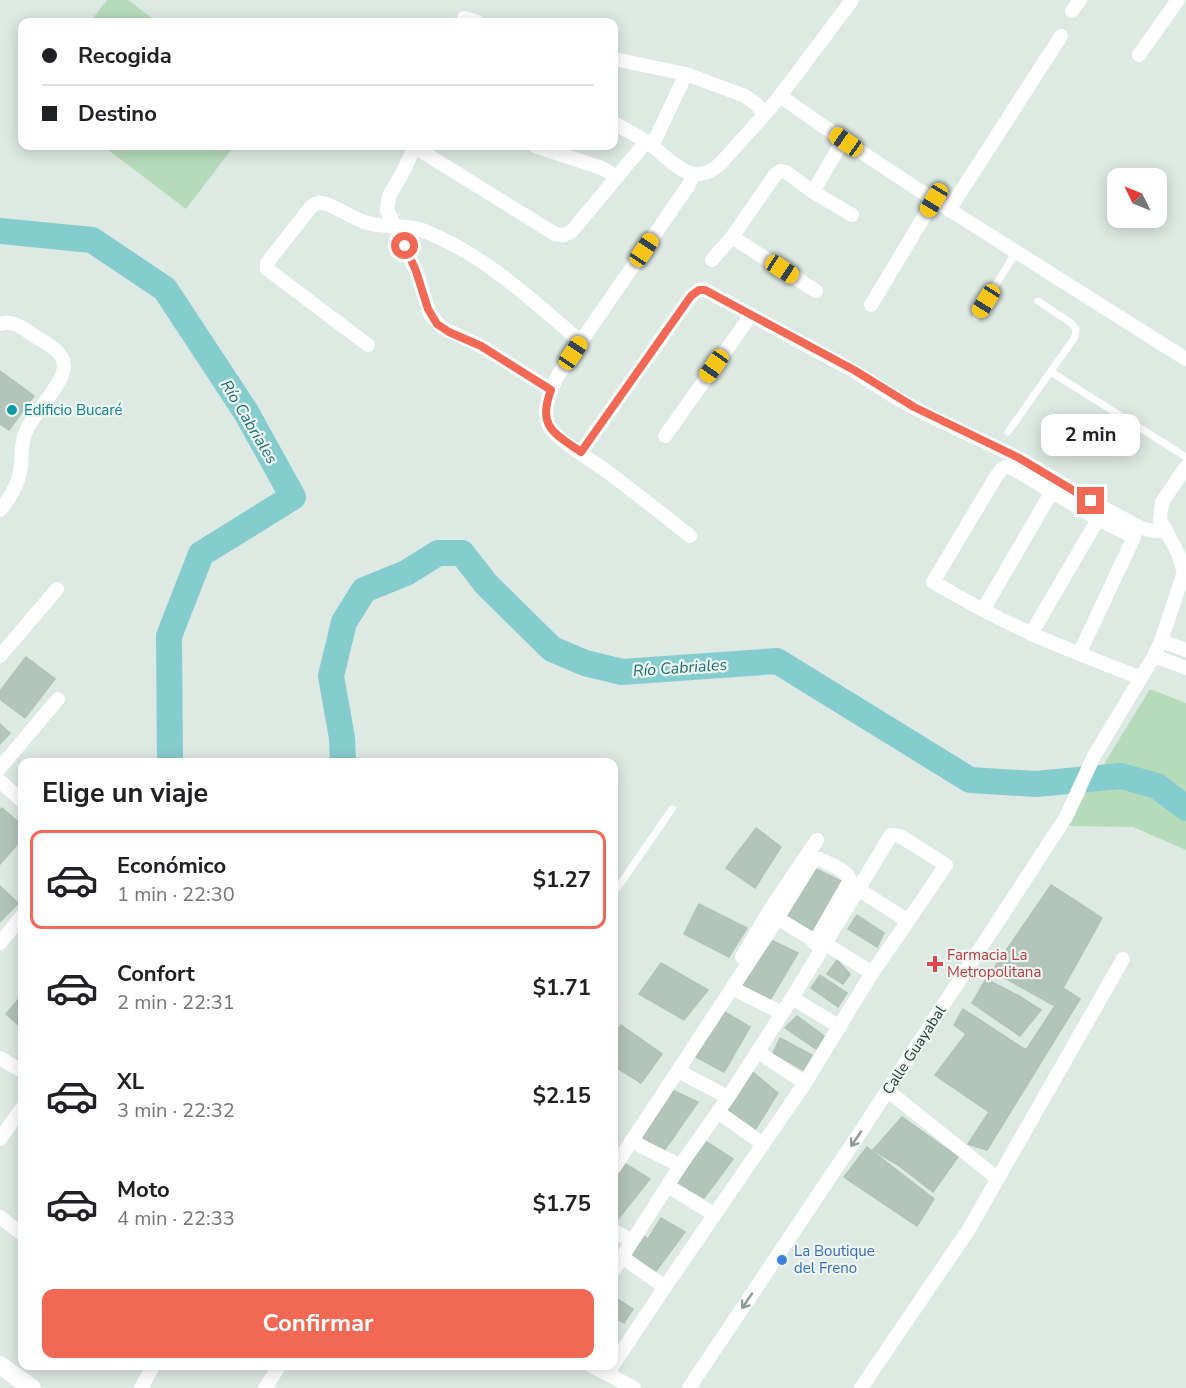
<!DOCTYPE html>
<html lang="es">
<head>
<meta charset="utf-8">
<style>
	:root { --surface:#fff; --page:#f2f2f2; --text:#202124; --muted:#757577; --line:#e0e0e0; --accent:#f16854 }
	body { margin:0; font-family:"Nunito Sans",sans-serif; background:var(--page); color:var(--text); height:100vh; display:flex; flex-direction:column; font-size:22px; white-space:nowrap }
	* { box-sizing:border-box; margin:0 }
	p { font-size:20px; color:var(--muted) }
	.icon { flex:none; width:33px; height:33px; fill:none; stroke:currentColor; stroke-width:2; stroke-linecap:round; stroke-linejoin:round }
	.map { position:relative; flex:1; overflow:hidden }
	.side { position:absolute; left:18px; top:758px; width:600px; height:612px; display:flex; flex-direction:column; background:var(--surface); border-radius:12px; box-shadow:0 3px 15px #0003 }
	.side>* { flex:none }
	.top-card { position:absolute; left:18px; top:18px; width:600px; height:132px; border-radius:12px; box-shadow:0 3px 15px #0003; display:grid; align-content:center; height:132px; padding:0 24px; background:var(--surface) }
	.needle { width:39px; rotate:313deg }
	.fabs { position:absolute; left:1107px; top:168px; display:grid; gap:12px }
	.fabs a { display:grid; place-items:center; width:60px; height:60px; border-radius:12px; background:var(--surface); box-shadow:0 3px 15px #0003; font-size:30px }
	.end { position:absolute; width:27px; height:27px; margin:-14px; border:8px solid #f16854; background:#fff; box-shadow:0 0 0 3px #fff }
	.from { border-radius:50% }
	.bubble { position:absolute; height:42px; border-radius:12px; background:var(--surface); box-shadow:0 3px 15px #0003; font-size:20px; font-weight:700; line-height:42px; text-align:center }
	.car { position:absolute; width:18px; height:36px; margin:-18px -9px; border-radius:8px; box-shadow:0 0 4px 2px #0007; background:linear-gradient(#f5c518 24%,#345 0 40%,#f5c518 0 76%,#345 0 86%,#f5c518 0) }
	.top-card b { display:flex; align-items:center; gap:21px; height:57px; font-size:22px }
	.top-card b+b { border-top:2px solid var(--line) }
	.top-card i { width:15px; height:15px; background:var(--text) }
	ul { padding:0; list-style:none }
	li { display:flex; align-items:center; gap:18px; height:99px; margin:0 12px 9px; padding:0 12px; border:3px solid transparent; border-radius:12px }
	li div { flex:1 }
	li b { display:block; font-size:22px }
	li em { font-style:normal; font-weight:700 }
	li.active { border-color:var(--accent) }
	li>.icon { width:54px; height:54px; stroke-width:1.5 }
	h2 { padding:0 24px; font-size:27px; line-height:72px }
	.action { display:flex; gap:12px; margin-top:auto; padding:12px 24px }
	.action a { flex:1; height:69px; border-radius:12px; background:var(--accent); color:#fff; font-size:24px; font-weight:700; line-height:69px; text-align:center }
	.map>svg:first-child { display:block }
</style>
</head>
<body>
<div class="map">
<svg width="1186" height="1388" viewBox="0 0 1186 1388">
	<rect width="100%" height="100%" fill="#dde9e3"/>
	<g fill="#b6dbbb">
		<polygon points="107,0 128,0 157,22 90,22"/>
		<polygon points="103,146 234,146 186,209"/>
		<polygon points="1150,689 1186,703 1186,850 1133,827 1066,826"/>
	</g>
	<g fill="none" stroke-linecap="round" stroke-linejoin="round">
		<g stroke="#85cccf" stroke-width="26">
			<polyline points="0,231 92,240 165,289 246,412 293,497 201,554 169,636 170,762"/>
			<polyline points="343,762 342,738 331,676 344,622 364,590 406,573 438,553 462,553 486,584 552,649 585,663 622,672 777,661 970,780 1036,784 1121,776 1157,786 1186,808"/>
		</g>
	</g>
	<g fill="#b3c4bb" stroke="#b0c3b9" stroke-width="1.5">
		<polygon points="0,371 34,396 9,430 0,424"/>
		<polygon points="26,657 55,679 25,718 0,699 0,691"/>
		<polygon points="0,724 10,733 0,744"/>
		<polygon points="2,808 22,825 22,839 0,864 0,810"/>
		<polygon points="756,828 781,847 755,888 726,868"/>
		<polygon points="814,868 843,882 814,932 783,914"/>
		<polygon points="1051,885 1102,918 1063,988 1080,999 987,1150 968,1144 989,1112 935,1075 966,1034 954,1025 963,1009 1026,1050 1055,1006 992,971"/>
		<polygon points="0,886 18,903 0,922"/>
		<polygon points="699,904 747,928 729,957 684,934"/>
		<polygon points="857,915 884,933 877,947 848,929"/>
		<polygon points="769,939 798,953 770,1000 740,984"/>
		<polygon points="837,960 850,974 843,984 827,974"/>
		<polygon points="661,963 708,990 684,1020 639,994"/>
		<polygon points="820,975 847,993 838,1007 811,988"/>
		<polygon points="986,979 1019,996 1041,1010 1020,1036 972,1003"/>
		<polygon points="22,995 22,1028 6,1014"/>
		<polygon points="723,1011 750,1027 724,1072 694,1056"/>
		<polygon points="797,1016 824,1036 816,1049 785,1028"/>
		<polygon points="621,1025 662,1054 641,1083 614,1066 614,1035"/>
		<polygon points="780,1038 812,1055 803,1070 773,1053"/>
		<polygon points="750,1070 778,1093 755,1130 724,1107"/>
		<polygon points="672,1090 698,1102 664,1151 642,1137"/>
		<polygon points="902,1117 958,1157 933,1192 898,1165 873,1150"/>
		<polygon points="705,1141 733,1159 704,1198 674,1181"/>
		<polygon points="867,1147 934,1199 917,1226 844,1177"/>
		<polygon points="624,1163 650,1179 617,1220 614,1219 614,1178"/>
		<polygon points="661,1218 685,1232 656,1271 626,1252 640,1233 648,1239"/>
		<polygon points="614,1297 633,1309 624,1323 614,1317"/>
	</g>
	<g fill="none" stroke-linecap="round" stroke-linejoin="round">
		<g stroke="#fff" stroke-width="7">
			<polyline points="976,317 1016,252"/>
			<polyline points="1051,372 1186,457"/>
			<polyline points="1008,432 1075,337 1076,329 1071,323 1038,301"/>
			<polyline points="614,893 672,809"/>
		</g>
		<g stroke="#fff" stroke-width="14">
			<polyline points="852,0 780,96 846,142 934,200 1186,359"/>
			<polyline points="1072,11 1080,0"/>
			<polyline points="464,18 477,22"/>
			<polyline points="1139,55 1178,0"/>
			<polyline points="614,59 686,74 745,96 756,104 765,114"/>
			<path d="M614,123C625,130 639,136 650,144C672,161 693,190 721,163L765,114L780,96"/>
			<path d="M413,146L555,234C562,236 566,235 572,231L646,142"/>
			<polyline points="415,146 403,172 389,196 387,210 416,271 430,314 442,328 481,346 551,390"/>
			<polyline points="535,146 602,168 617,177"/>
			<polyline points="652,146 686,74"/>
			<polyline points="813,192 839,147 846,142"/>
			<polyline points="949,210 1061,36"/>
			<polyline points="732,237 816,291"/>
			<polyline points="712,260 732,237 775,175 780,171 786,172 813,192 852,215"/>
			<polyline points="871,305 934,200"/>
			<path d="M0,324C12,319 24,329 33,335C44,342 64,351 64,366C64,383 35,412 27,429C21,441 22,452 21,465C20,481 11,497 0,510"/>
			<path d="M368,345L267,269V263L310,208C313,205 317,202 322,203C332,204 352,218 364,222C385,229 407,223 427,232C487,257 532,300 580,341"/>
			<polyline points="665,436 751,315"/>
			<polyline points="581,452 691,296 699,290 705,290 854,371 898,399 930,416 1019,458 1109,511 1141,528 1154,531 1166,530"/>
			<path d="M690,536C663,515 636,493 609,473C595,462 553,438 548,424C542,408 551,389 558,375L644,250L688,186L694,174"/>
			<polyline points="983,610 1051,493"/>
			<polyline points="1031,634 1098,519"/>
			<polyline points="1161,641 1186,650"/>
			<path d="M1079,654L1134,537L1098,519L1012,468L1006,467L1001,470L997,475L933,582C966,601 998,619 1032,634C1068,650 1105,664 1141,678"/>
			<polyline points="0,656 57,589"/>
			<polyline points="1154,656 1186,668"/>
			<polyline points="0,768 58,699"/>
			<polyline points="0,781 22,801"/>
			<polyline points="858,889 908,921"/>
			<polyline points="777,918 815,941"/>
			<polyline points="0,943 22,916"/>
			<polyline points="824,943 872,973"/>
			<polyline points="742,957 771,908 817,840"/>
			<polyline points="732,988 776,1010"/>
			<polyline points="792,998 840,1027"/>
			<polyline points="758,1052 805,1083"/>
			<polyline points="0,1058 22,1071"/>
			<polyline points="678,1071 722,1094"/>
			<polyline points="887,1090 997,1178"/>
			<polyline points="718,1112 763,1144"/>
			<polyline points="0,1139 22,1108"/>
			<polyline points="631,1141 675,1163"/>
			<path d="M614,1168L765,938L812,862L816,859H820C830,865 846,869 850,880L814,943"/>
			<polyline points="668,1186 715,1215"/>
			<polyline points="0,1217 22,1234"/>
			<polyline points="614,1231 625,1237"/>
			<polyline points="622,1257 665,1287"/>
			<polyline points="590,1365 634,1388"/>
			<polyline points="607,1374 665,1287 805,1083 872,973 908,921 946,865 900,836 891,835 792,998 729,1096 680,1166 614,1270"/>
			<polyline points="141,1388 154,1365"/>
			<polyline points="265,1388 280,1365"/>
			<polyline points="689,1388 865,1125 1066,817 1094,756 1154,656 1161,641 1184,572 1178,553 1160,520 1162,502 1186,467"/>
			<polyline points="861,1388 969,1229 1123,959"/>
		</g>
		<polyline stroke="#fff" stroke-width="18" points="0,1365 32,1388"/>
	</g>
	<defs><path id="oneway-shaft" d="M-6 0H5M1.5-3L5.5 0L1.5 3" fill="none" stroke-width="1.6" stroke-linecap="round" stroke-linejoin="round" transform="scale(1.5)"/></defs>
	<g stroke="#8f9c97">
		<use href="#oneway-shaft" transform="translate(856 1139) rotate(124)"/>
		<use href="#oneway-shaft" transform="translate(747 1301) rotate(124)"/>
	</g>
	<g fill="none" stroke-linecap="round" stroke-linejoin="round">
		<path stroke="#f16854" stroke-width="8" d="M405,246L416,271L428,309L437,324L449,332L481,346L551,390C537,427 554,433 581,452L691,296L699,290H705L854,370L914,407L1019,458L1091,501"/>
	</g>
	<circle fill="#0f9aa8" stroke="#eef6f1" stroke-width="2" cx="12" cy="410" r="6"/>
	<path fill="#e0444e" stroke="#eef6f1" stroke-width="2" d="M932 955h6v6h6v6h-6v6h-6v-6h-6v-6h6z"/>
	<circle fill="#3f7fe0" stroke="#eef6f1" stroke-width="2" cx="782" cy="1260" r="6"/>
	<g text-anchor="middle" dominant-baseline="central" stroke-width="4.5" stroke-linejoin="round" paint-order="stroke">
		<g font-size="15" fill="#0d838f" stroke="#eef6f1" text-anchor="start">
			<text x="24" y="410">Edificio Bucaré</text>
		</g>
		<g font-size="15" fill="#be3a42" stroke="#eef6f1" text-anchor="start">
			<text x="947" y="955">Farmacia La<tspan x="947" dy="17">Metropolitana</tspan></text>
		</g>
		<g font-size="15" fill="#1f382f" stroke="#eef6f1">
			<text transform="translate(914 1050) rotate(-57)">Calle Guayabal</text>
		</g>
		<g font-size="15" fill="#366cbe" stroke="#eef6f1" text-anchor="start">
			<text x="794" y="1251">La Boutique<tspan x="794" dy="17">del Freno</tspan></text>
		</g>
		<g font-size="16" font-style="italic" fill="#1b6f73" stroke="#eef6f1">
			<text transform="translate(249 422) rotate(59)">Río Cabriales</text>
			<text transform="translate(680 668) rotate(-4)">Río Cabriales</text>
		</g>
	</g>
</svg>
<div class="fabs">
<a><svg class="needle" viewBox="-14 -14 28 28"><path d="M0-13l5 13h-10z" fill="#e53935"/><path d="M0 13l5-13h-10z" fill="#757577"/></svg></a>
</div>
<i class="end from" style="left:405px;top:246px"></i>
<i class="end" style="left:1091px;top:501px"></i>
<div class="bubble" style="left:1041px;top:414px;width:99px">2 min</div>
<i class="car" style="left:846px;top:142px;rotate:305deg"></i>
<i class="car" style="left:934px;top:200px;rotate:211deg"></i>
<i class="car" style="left:644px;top:250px;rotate:34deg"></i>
<i class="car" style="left:782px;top:269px;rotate:123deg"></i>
<i class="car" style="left:986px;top:301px;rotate:212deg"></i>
<i class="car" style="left:573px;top:353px;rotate:34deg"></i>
<i class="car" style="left:714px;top:366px;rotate:215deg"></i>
<div class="top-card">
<b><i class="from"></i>Recogida</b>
<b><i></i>Destino</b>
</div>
<section class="side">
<h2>Elige un viaje</h2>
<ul>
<li class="active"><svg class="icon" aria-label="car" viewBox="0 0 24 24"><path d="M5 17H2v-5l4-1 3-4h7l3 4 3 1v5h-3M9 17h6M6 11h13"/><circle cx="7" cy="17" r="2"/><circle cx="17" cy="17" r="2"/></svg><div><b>Económico</b><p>1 min · 22:30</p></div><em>$1.27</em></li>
<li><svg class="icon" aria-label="car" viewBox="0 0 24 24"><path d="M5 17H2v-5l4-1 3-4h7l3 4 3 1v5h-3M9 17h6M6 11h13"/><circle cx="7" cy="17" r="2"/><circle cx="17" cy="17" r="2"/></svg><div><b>Confort</b><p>2 min · 22:31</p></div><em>$1.71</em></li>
<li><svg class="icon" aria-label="car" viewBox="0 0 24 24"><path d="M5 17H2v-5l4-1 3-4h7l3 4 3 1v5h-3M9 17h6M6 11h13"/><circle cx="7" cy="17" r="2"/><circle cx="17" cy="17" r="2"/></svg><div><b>XL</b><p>3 min · 22:32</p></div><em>$2.15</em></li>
<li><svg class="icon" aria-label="car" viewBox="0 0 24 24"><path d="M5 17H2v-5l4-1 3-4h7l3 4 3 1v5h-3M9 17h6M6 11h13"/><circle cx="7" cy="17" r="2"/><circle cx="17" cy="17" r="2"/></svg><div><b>Moto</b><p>4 min · 22:33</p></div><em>$1.75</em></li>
</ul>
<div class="action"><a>Confirmar</a></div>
</section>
</div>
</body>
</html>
